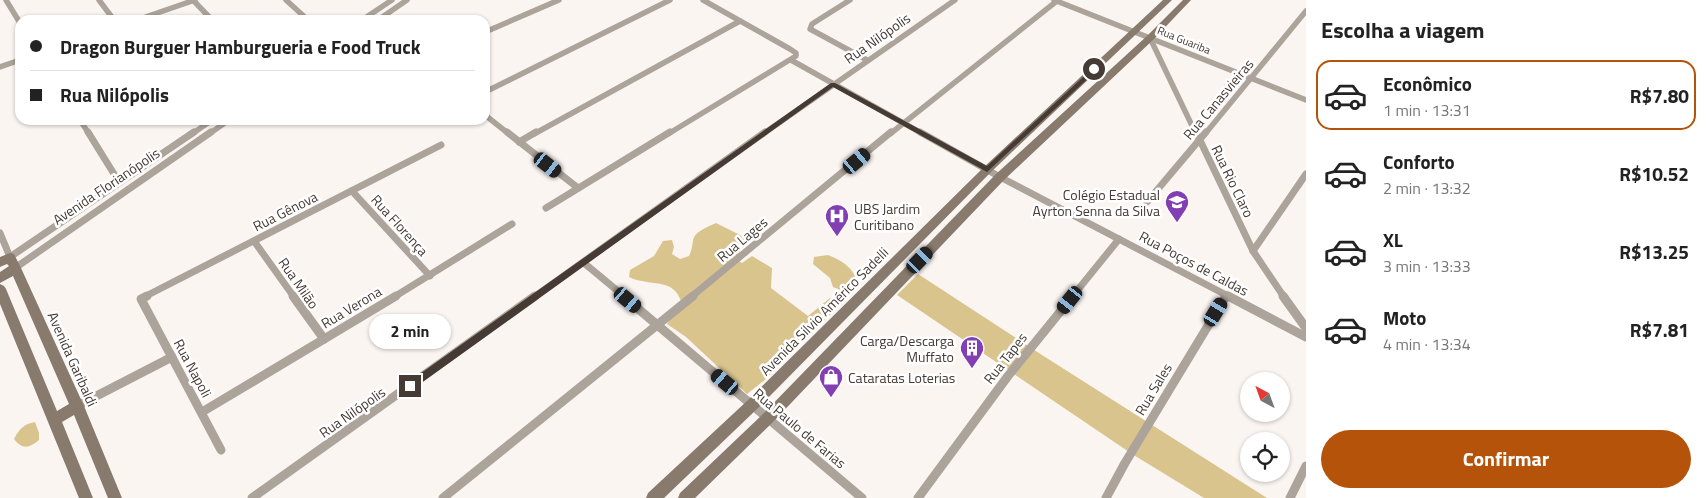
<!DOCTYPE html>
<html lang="pt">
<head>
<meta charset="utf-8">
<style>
	:root { --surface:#fff; --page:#f2f2f2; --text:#222; --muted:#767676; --line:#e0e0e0; --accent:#b45309 }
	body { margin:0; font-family:"Titillium Web",sans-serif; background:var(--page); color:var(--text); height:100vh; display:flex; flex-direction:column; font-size:19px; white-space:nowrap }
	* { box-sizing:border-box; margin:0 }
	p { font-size:16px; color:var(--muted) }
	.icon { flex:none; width:28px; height:28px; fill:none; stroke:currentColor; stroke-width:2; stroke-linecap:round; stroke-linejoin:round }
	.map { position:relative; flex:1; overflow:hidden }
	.side { display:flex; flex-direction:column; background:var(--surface); width:400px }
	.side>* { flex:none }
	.guide { position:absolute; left:15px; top:15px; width:475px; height:110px; border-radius:15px; box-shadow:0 1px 4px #0004; display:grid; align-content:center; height:110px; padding:0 15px; background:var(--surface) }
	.needle { width:32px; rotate:319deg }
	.tools { position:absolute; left:1240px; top:372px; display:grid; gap:10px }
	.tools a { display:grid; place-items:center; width:50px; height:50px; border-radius:50%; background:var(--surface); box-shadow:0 1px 4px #0004; font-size:25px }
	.end { position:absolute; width:22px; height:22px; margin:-11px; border:6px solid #453a34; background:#fff; box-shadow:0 0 0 2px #fff }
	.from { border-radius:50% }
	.bubble { position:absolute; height:35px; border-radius:18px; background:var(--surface); box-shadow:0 1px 4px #0004; font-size:16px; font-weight:700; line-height:35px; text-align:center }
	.car { position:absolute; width:15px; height:30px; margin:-15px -8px; border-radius:6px; box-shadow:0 0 4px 1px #0007; background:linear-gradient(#222 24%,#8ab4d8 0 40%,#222 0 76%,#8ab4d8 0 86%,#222 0) }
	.guide b { display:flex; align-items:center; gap:18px; height:48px; font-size:19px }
	.guide b+b { border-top:1px solid var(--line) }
	.guide i { width:12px; height:12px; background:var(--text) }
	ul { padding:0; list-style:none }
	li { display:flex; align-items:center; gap:15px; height:70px; margin:0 10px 8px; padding:0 5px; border:2px solid transparent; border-radius:15px }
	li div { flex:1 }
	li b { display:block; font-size:19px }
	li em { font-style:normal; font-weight:700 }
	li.selected { border-color:var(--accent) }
	li>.icon { width:45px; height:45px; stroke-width:1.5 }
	h2 { padding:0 15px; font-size:22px; line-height:60px }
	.button { display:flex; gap:10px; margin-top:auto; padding:10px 15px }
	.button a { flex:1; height:58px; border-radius:30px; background:var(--accent); color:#fff; font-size:20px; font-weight:700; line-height:58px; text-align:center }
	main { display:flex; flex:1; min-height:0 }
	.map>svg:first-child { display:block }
</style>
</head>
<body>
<main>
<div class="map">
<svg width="1306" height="498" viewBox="0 0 1306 498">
	<rect width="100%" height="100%" fill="#fbf5f2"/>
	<g fill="#dac48e">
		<path d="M716,223L742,236L746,243L735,258L742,263L752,256L772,268L771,288L808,316L830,298L842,304L816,328L766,379L747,394L686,337L667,324L681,301C673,277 649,287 629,277L630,270L654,256L663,241L672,240L674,247L672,254L680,259L689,256C692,250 692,246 693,240C695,231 708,227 716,223Z"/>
		<path d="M828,255C841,260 853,267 857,281L843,291L833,287L830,278L813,264L814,257Z"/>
		<polygon points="918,274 1042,355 1267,498 1204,498 1132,454 897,295"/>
		<path d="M35,422L39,433V440C30,448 22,450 14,439C19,429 24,424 35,422Z"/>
	</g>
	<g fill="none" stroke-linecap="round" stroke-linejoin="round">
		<g stroke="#aca39a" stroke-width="5.5">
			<polyline points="6,0 20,23"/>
			<polyline points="99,0 114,20"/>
			<polyline points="193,0 212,20"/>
			<polyline points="286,0 308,20"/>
			<polyline points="850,0 812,24 810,29 867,60"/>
			<polyline points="1054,0 1306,100"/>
			<polyline points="137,20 195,0"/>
			<polyline points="362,20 392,0"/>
			<polyline points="378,20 407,0"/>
			<polyline points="485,32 559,0"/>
			<polyline points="1150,38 1196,134"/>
			<polyline points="791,60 923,134"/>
			<polyline points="0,67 20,60"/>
			<polyline points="485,92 670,0"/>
			<polyline points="485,115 509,134"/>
			<polyline points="80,120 89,134"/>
			<polyline points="192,134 212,120"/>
			<polyline points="209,134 229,120"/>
			<polyline points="534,134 740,21"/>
			<polyline points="668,134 796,56 796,53 790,49 703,0"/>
			<polyline points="763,134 955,0"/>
			<polyline points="890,134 1058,0"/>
			<polyline points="1205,134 1306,11"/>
		</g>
		<g stroke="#aca39a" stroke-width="7">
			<polyline points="88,132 119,182"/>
			<polyline points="507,132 578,188"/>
			<polyline points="920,132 1000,177 1230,297"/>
			<polyline points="1196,132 1253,251 1284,297"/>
			<polyline points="519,142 536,132"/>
			<polyline points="352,191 430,276"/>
			<polyline points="1147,202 1206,132"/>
			<polyline points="546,208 670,132"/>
			<polyline points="0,233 10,257 194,132"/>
			<polyline points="254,241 294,297"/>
			<polyline points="1253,251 1306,174"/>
			<polyline points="584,263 625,297"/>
			<polyline points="15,268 211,132"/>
			<polyline points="144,297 441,145"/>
			<polyline points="394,297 512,224"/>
			<polyline points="534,297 765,132"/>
			<polyline points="691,297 891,132"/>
			<polyline points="1072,297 1119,239"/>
			<polyline points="1226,297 1227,295"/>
		</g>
		<g stroke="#aca39a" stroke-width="9">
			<polyline points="147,296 141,299 221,450"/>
			<polyline points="293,296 324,339"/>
			<polyline points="623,296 862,498"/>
			<polyline points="1228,296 1306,337"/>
			<polyline points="1283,296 1306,328"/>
			<polyline points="77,406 172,357"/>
			<polyline points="202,412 396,296"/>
			<polyline points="252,498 535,296"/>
			<polyline points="443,498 693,296"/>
			<polyline points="918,498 1008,376 1073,296"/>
			<polyline points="1106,498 1125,463 1226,296"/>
			<polyline points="1290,498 1306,466"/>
		</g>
		<g fill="#887b6e" fill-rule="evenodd">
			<polygon points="1163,0 1172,0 991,172 757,409 664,498 646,498 648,493 747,401 983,168"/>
			<polygon points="1183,0 1191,0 1153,40 1004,180 773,422 695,498 678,498 680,493 763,414 996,174 1147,36"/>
			<polygon points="10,253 14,254 21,268 84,406 122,498 108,498 74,415 62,422 93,498 79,498 0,304 0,284 4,286 6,289 57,411 69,404 13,276 0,283 0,272 9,266 7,264 0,267 0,257"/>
		</g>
	</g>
	<polygon fill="#453a34" points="1094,67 1097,69 1096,71 987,172 833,87 413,389 407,389 405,386 407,383 831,83 835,83 987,166"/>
	<defs>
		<g id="school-pin" transform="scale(1.25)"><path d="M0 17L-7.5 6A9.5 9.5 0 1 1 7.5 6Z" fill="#813fb3" stroke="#fff"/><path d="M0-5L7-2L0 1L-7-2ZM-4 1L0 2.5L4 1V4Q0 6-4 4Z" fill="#fff"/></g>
		<g id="hospital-pin" transform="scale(1.25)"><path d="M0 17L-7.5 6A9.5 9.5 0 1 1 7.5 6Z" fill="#813fb3" stroke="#fff"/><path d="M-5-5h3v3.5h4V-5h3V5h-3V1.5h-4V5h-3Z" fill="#fff"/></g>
		<g id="building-pin" transform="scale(1.25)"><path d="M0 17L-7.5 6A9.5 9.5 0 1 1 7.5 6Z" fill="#813fb3" stroke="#fff"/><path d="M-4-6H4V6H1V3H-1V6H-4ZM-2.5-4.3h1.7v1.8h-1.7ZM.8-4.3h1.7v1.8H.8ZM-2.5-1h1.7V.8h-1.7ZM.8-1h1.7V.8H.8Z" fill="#fff"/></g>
		<g id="shop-pin" transform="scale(1.25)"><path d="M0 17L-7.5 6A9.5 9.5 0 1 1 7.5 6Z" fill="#813fb3" stroke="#fff"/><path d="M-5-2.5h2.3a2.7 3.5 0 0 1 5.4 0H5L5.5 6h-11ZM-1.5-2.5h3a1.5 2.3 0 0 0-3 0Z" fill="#fff"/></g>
	</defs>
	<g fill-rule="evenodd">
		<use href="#school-pin" x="1177" y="202"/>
		<use href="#hospital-pin" x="837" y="216"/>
		<use href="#building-pin" x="972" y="348"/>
		<use href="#shop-pin" x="831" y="377"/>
	</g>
	<g text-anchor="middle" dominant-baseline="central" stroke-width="5" stroke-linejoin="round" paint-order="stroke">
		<g font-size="11" fill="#453a34" stroke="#fff">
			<text transform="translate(1184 40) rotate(22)">Rua Guariba</text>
		</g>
		<g font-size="14" fill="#453a34" stroke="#fff">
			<text transform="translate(877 38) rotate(-35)">Rua Nilópolis</text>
			<text transform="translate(1218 99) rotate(-50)">Rua Canasvieiras</text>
			<text transform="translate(1233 181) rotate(64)">Rua Rio Claro</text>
			<text transform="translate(106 186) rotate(-34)">Avenida Florianópolis</text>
			<text transform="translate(285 211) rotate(-27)">Rua Gênova</text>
			<text transform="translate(400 225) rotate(48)">Rua Florença</text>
			<text transform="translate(742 239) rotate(-40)">Rua Lages</text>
			<text transform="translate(1194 263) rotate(28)">Rua Poços de Caldas</text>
			<text transform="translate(299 283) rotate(55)">Rua Milão</text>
			<text transform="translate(351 307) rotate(-31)">Rua Verona</text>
			<text transform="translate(824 311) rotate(-45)">Avenida Silvio Américo Sadelli</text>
			<text transform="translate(1005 358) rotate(-52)">Rua Tapes</text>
			<text transform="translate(73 359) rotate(66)">Avenida Garibaldi</text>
			<text transform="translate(193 368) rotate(62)">Rua Napoli</text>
			<text transform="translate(1153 389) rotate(-59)">Rua Sales</text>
			<text transform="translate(352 412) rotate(-35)">Rua Nilópolis</text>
			<text transform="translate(800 428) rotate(40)">Rua Paulo de Farias</text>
		</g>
		<g font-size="14" fill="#453a34" stroke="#fff" text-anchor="end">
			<text x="1160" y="194">Colégio Estadual<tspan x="1160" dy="16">Ayrton Senna da Silva</tspan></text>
			<text x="854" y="208" text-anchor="start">UBS Jardim<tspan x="854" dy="16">Curitibano</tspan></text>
			<text x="954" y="340">Carga/Descarga<tspan x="954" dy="16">Muffato</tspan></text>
			<text x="848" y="377" text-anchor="start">Cataratas Loterias</text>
		</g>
	</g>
</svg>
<div class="tools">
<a><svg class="needle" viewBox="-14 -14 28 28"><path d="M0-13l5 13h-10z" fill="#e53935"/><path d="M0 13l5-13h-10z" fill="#767676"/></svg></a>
<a><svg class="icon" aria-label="locate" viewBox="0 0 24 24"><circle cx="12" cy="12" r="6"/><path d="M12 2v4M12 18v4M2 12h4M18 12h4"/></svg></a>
</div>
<i class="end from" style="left:1094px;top:69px"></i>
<i class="end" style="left:410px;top:386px"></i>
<div class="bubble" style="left:369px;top:314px;width:82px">2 min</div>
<i class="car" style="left:857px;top:161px;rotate:50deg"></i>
<i class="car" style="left:548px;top:165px;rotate:128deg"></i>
<i class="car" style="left:920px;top:260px;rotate:44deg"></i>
<i class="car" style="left:628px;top:300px;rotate:130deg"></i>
<i class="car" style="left:1070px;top:300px;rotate:219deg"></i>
<i class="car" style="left:1216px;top:312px;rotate:31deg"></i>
<i class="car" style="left:725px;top:382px;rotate:310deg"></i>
<div class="guide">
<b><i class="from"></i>Dragon Burguer Hamburgueria e Food Truck</b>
<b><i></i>Rua Nilópolis</b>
</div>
</div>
<section class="side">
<h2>Escolha a viagem</h2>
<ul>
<li class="selected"><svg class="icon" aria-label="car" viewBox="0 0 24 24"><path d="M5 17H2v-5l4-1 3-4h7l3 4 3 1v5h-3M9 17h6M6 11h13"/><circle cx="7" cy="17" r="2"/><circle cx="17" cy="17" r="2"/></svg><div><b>Econômico</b><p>1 min · 13:31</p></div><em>R$7.80</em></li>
<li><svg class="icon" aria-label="car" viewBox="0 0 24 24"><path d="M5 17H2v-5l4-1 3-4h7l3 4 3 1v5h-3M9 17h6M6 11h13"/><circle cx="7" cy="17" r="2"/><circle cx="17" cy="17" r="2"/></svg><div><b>Conforto</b><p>2 min · 13:32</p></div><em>R$10.52</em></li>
<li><svg class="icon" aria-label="car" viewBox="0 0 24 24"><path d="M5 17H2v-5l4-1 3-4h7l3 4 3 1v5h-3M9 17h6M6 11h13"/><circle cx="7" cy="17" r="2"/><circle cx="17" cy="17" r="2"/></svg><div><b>XL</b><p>3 min · 13:33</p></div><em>R$13.25</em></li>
<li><svg class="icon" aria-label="car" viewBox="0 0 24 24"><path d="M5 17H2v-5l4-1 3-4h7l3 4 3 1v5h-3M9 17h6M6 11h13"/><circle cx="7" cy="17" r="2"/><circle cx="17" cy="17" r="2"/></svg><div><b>Moto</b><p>4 min · 13:34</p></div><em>R$7.81</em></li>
</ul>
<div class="button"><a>Confirmar</a></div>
</section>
</main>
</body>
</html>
